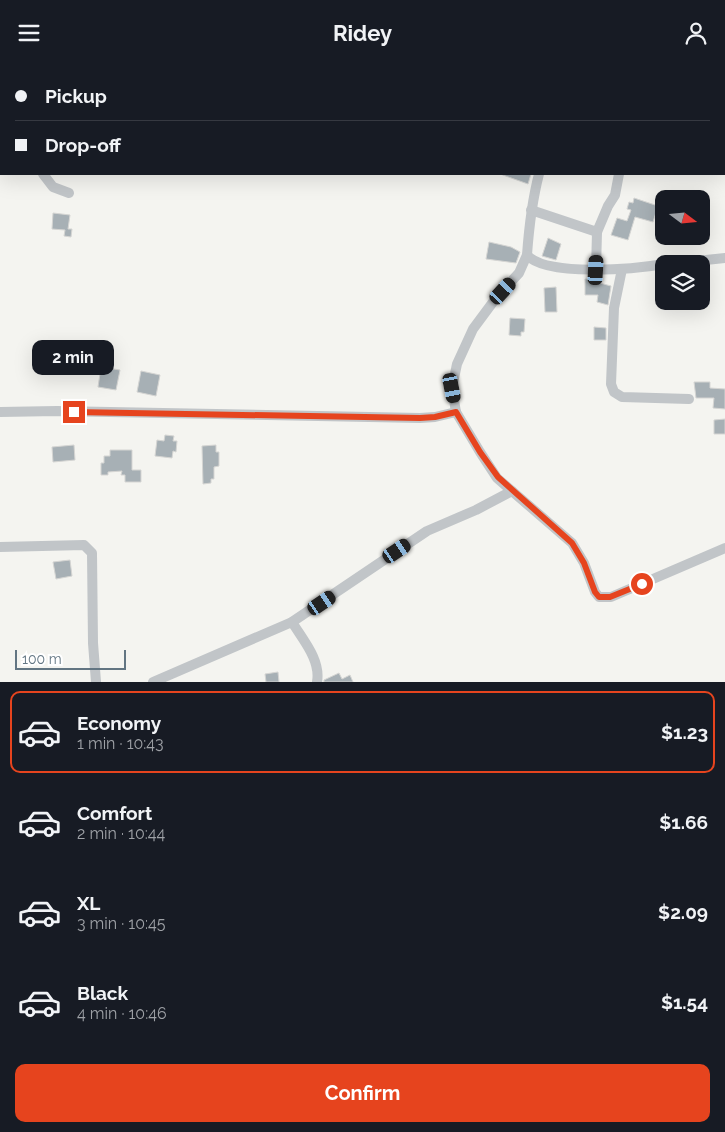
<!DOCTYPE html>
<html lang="en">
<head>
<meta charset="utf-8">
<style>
	:root { --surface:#171b24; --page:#242831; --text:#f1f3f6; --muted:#9ea1a6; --line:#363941; --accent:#e6441e }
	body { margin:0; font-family:Raleway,sans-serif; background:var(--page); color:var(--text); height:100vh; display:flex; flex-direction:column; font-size:19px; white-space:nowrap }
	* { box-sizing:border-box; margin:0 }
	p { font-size:16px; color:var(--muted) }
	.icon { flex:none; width:28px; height:28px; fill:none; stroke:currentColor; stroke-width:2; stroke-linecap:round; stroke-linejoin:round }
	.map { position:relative; height:617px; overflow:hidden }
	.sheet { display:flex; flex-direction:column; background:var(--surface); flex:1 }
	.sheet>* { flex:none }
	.guide { position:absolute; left:0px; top:0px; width:725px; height:110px; box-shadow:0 5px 20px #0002; display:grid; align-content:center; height:110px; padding:0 15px; background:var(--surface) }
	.needle { width:32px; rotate:106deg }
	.fabs { position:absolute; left:655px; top:125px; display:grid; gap:10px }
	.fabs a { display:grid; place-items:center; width:55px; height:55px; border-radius:10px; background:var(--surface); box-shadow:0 5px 20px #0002; font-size:25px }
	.scale { position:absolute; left:15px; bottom:12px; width:111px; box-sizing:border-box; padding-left:5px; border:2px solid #627582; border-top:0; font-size:14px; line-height:18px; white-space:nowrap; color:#627582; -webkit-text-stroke:4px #fff; paint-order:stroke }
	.end { position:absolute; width:22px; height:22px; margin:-11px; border:6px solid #e6441e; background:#fff; box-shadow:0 0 0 2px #fff }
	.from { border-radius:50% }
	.bubble { position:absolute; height:35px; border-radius:10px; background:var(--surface); box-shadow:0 5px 20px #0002; font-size:16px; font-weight:700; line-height:35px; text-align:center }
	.car { position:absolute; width:15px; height:30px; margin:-15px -8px; border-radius:6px; box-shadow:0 0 4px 1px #0007; background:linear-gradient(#222 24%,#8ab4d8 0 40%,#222 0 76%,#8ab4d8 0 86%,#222 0) }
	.guide b { display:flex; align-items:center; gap:18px; height:48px; font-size:19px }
	.guide b+b { border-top:1px solid var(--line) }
	.guide i { width:12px; height:12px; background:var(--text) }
	ul { padding:9px 0 0; list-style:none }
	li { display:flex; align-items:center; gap:15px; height:82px; margin:0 10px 8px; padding:0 5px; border:2px solid transparent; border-radius:10px }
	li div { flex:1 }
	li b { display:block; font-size:19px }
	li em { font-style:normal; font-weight:700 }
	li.selected { border-color:var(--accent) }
	li>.icon { width:45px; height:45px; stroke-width:1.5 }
	.cta { display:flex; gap:10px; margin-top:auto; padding:10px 15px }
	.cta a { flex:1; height:58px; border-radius:10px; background:var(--accent); color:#fff; font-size:20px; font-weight:700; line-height:58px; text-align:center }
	header { display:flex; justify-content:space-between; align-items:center; height:65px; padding:0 15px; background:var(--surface); font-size:22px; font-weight:700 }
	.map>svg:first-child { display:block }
</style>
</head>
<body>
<header><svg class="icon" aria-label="menu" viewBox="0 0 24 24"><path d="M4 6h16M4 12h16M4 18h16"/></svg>Ridey<svg class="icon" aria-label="person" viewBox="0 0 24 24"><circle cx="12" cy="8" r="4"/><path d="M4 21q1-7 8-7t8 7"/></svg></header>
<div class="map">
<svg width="725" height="617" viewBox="0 0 725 617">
	<rect width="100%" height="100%" fill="#f4f4f0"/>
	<g fill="#a7b0b5" stroke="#d5d5d3">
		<polygon points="500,109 531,109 528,119"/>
		<polygon points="634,133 658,141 653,157 635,152 628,175 611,170 617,153 627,156 631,145 627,144 629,137 633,138"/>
		<polygon points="53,148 70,150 68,164 72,164 71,172 64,171 65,165 52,164"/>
		<polygon points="548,173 561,179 556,195 542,191"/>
		<polygon points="489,177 511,182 520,187 516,198 486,194"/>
		<polygon points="585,214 600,214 600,218 611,221 608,240 597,237 598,230 585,230"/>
		<polygon points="556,222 557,247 545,247 544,223"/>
		<polygon points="510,253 525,254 524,267 521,267 521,271 509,270"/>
		<polygon points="594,262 606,263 606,275 594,275"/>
		<polygon points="101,302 120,305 116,325 98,322"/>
		<polygon points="141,306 160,310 156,331 137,327"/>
		<polygon points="694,317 710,317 710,323 725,324 725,344 713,343 714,333 696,333"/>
		<polygon points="725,354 725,369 714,369 714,355"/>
		<polygon points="165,370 174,371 173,376 177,376 176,387 173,386 172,393 155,391 157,375 164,376"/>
		<polygon points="74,380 75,395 53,397 52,382"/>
		<polygon points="216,380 216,387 219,387 219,401 214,402 214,414 211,414 211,418 203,419 202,381"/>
		<polygon points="110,385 132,385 132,405 141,405 141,417 125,417 125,410 121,410 122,406 108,407 108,410 101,410 101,398 104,398 104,391 110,391"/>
		<polygon points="70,495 72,511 56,514 53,497"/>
		<polygon points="278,607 279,617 266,617 265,609"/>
		<polygon points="339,608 342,614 350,610 353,617 324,617 324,615"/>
	</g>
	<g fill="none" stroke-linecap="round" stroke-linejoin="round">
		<g stroke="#c1c5c8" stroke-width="10">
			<polyline points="254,0 254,1"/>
			<polyline points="359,1 360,0"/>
			<polyline points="556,1 556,0"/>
			<polyline points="0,76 1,77"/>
			<polyline points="43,109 53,122 69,128"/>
			<path d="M539,109C532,136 529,162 527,190C546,212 636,204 664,199"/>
			<polyline points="531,145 597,167 608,141 615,130 619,109"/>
			<polyline points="527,190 519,208 496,233 473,264 457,299 452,323 456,347 480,387 497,413 572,478 584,498 595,527 599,532 611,532 725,483"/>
			<polyline points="668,199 725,193"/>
			<polyline points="622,204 614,243 611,319 614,327 622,332 689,334"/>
			<polyline points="596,205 597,167"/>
			<polyline points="0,347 57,346 420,353 435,352 456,347"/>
			<polyline points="0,482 84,480 92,488 93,578 96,617"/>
			<path d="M292,557C303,575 321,595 317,617"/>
			<polyline points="153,617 292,557 427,466 476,445 512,426"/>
		</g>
	</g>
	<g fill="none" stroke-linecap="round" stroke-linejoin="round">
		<polyline stroke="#e6441e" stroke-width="6" points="74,347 420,353 435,352 456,347 480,387 498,412 572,478 584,498 595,527 599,532 610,532 642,519"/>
	</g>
</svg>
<div class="fabs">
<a><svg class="needle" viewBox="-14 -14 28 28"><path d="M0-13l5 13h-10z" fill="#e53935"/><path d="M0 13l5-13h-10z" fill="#9ea1a6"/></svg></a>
<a><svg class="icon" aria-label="layers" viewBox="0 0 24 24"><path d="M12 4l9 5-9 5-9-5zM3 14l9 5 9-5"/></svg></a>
</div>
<div class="scale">100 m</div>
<i class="end from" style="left:642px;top:519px"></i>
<i class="end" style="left:74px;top:347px"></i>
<div class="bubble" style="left:32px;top:275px;width:82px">2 min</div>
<i class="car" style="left:596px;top:205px;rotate:3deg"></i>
<i class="car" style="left:503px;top:226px;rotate:43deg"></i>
<i class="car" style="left:452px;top:323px;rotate:169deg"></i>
<i class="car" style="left:397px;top:486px;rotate:56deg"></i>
<i class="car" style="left:322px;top:538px;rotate:56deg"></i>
<div class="guide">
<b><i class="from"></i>Pickup</b>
<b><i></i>Drop-off</b>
</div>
</div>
<section class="sheet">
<ul>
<li class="selected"><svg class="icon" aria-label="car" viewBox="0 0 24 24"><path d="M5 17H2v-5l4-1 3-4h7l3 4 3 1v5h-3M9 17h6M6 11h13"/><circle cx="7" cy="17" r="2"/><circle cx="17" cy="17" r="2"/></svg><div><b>Economy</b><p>1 min · 10:43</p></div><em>$1.23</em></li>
<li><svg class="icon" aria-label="car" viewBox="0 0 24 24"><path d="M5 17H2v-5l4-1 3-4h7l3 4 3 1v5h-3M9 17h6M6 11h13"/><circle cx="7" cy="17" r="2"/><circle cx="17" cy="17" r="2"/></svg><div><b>Comfort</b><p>2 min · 10:44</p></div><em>$1.66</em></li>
<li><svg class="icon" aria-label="car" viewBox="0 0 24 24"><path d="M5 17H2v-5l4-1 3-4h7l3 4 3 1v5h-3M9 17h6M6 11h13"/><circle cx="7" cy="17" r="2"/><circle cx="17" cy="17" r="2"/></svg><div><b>XL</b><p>3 min · 10:45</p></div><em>$2.09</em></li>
<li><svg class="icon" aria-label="car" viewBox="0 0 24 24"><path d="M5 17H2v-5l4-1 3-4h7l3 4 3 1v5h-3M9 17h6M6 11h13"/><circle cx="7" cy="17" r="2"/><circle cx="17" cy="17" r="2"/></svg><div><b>Black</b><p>4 min · 10:46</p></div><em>$1.54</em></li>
</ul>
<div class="cta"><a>Confirm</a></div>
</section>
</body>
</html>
